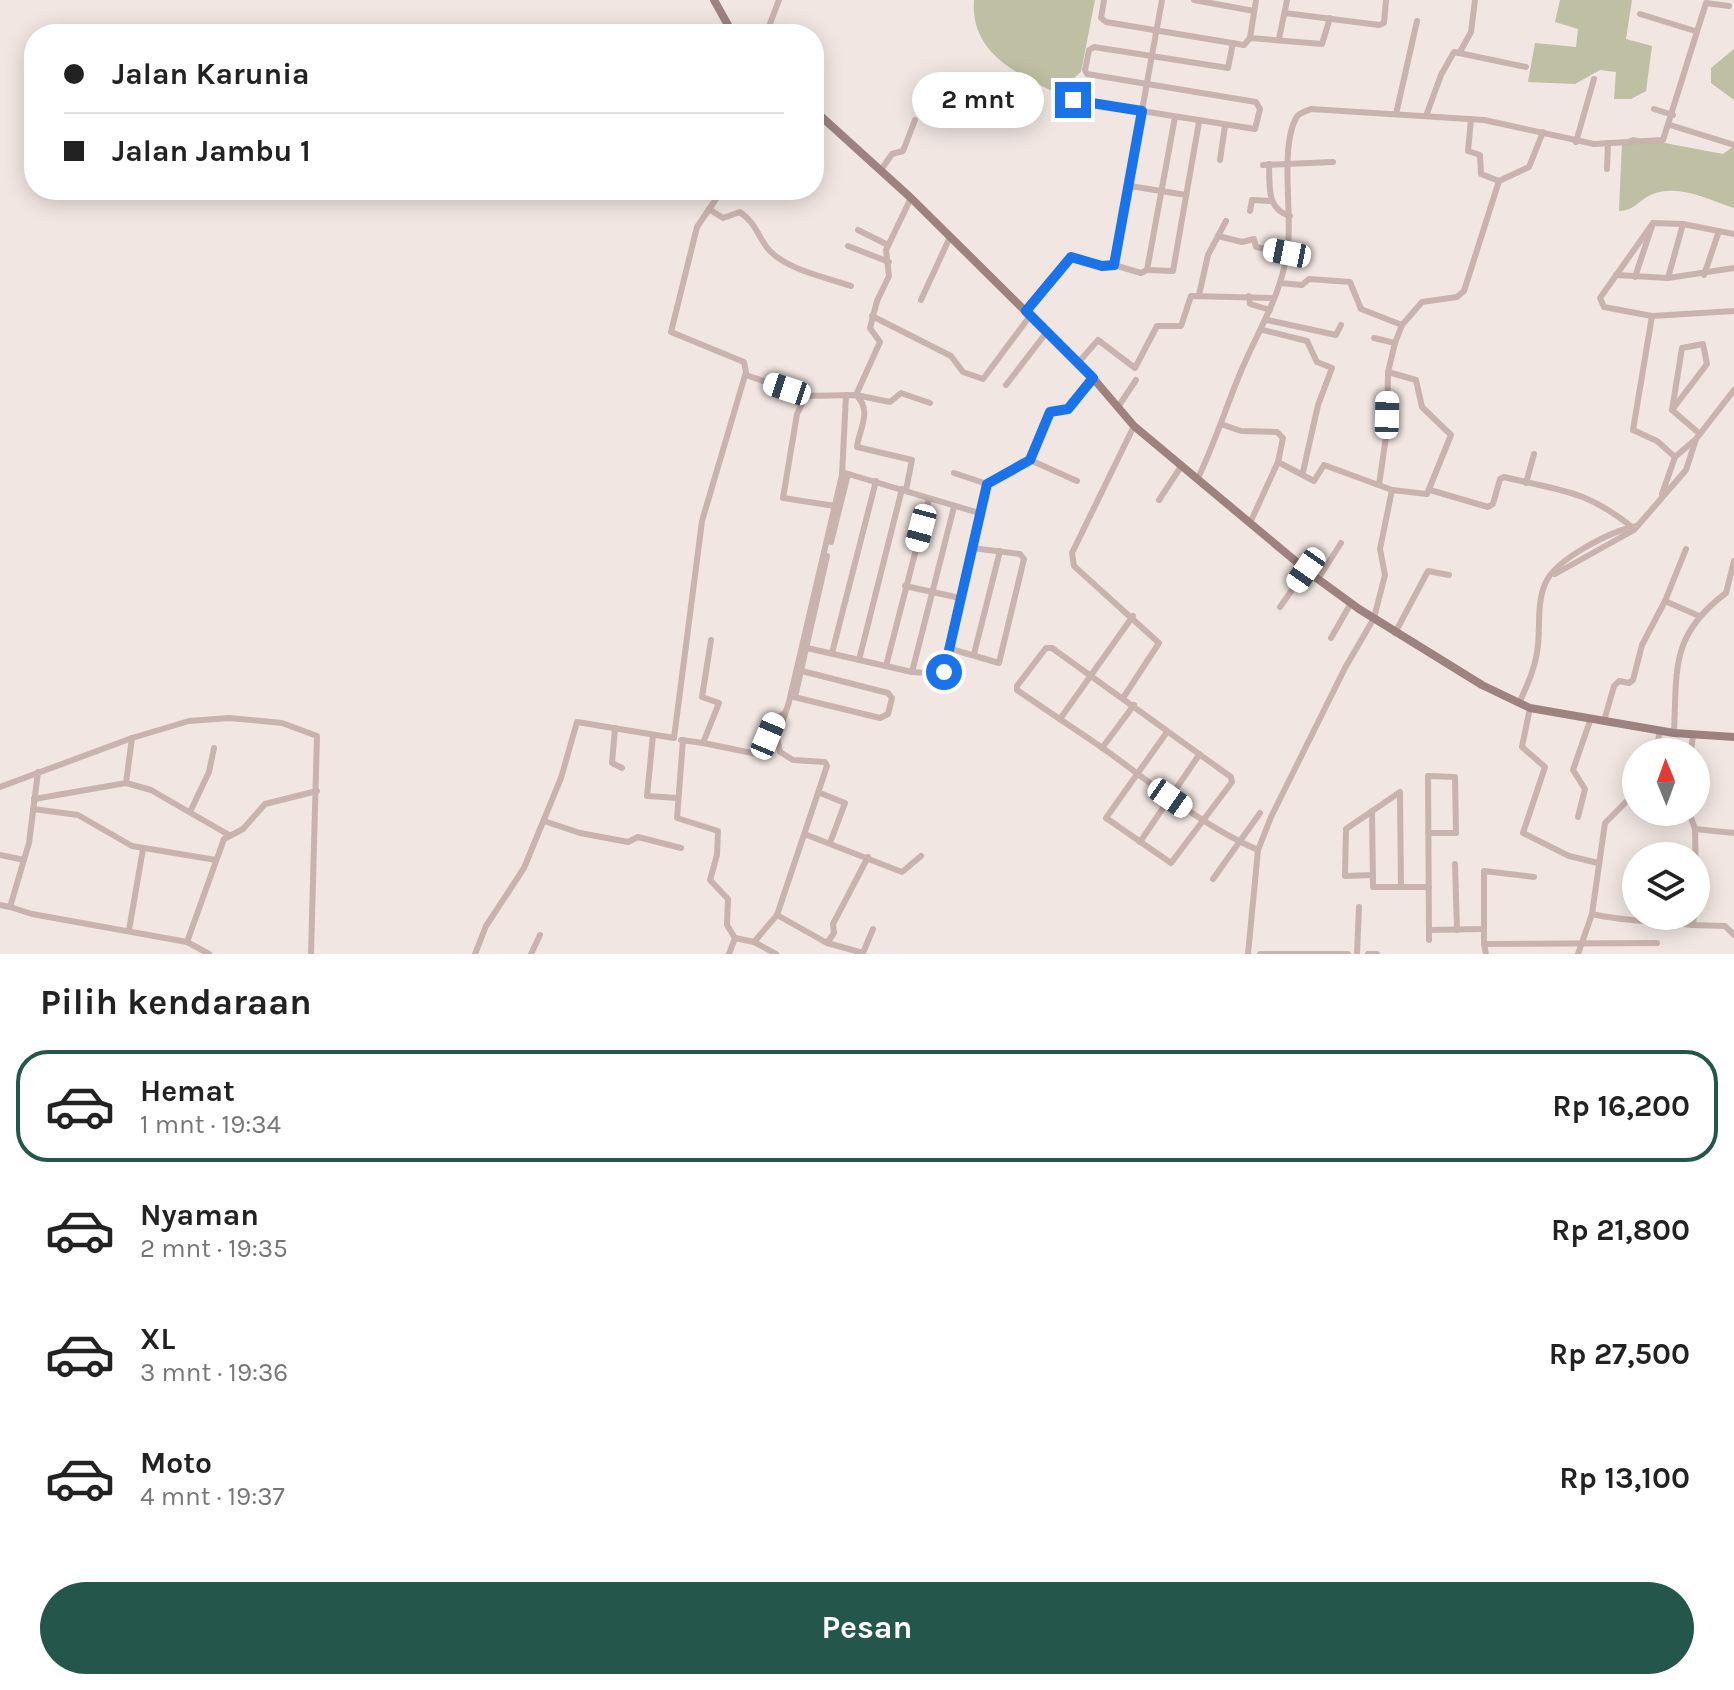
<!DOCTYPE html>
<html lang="id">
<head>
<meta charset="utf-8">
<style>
	:root { --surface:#fff; --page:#f2f2f2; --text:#222; --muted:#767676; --line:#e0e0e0; --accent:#25564c }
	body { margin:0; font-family:Karla,sans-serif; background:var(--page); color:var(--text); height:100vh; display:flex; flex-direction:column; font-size:30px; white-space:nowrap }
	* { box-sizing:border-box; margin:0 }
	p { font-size:26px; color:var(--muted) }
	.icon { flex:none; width:44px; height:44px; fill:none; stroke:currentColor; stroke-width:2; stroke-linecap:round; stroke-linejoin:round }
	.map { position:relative; height:954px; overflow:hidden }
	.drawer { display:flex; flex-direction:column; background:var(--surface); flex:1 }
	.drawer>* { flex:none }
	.guide { position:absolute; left:24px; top:24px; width:800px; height:176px; border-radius:32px; box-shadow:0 4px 20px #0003; display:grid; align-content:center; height:176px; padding:0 40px; background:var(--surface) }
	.needle { width:52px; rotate:359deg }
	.fabs { position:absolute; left:1622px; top:738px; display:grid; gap:16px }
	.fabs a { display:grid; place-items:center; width:88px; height:88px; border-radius:50%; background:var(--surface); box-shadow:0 4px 20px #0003; font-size:40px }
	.end { position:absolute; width:36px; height:36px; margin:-18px; border:10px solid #1a73e8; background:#fff; box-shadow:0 0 0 4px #fff }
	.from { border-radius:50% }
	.bubble { position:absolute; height:56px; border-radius:28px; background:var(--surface); box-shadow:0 4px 20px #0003; font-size:26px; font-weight:700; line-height:56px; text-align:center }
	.car { position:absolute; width:24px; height:48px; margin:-24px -12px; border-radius:10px; box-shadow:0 0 6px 2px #0007; background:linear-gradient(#fff 24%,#345 0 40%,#fff 0 76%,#345 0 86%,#fff 0) }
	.guide b { display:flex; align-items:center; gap:28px; height:76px; font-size:30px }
	.guide b+b { border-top:2px solid var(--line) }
	.guide i { width:20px; height:20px; background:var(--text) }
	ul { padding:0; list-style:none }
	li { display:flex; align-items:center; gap:24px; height:112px; margin:0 16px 12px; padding:0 24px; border:4px solid transparent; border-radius:32px }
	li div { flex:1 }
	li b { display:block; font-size:30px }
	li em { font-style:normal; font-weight:700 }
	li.active { border-color:var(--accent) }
	li>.icon { width:72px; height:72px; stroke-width:1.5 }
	h2 { padding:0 40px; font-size:36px; line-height:96px }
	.cta { display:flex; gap:16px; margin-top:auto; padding:16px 40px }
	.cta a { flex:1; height:92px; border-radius:48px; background:var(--accent); color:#fff; font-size:32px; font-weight:700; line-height:92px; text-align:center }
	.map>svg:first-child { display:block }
</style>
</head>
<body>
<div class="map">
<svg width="1734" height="954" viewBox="0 0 1734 954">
	<rect width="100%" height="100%" fill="#f1e6e2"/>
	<g fill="#bebfa3">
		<path d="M974,0H1095L1081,72L1056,93C1016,73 970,53 974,0Z"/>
		<polygon points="1560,0 1632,0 1626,39 1652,46 1646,91 1631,99 1614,99 1616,72 1600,70 1575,84 1528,82 1535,43 1576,47 1578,29 1555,22"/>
		<polygon points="1734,49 1734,100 1711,83 1711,68"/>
		<path d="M1633,137L1723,154L1734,146V208C1709,200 1679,184 1653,194C1639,199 1635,211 1619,211L1622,141Z"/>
	</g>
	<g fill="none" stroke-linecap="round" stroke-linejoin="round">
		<g stroke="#c9b3af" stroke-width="6">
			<polyline points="1104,0 1101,18 1106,22 1244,45 1250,38 1322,44 1330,18"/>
			<polyline points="1194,0 1254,11"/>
			<polyline points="1285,13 1379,25 1384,23 1386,0"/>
			<polyline points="1640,14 1695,31"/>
			<polyline points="766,34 779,0"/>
			<polyline points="1250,38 1256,0"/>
			<polyline points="1279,39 1287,0"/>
			<polyline points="1460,52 1471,32 1475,0"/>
			<polyline points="1073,100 1255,129 1260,109 1256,102 1087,74 1085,70 1089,50 1094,47 1228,68 1233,43"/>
			<polyline points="1654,109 1673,115"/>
			<polyline points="1396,114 1417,21"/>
			<polyline points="1426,116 1441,75 1454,52 1526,67"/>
			<polyline points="1471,119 1468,151 1480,155 1481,174 1499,181"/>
			<polyline points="1670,125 1734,145"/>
			<polyline points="1576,142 1594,79"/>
			<polyline points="1220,160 1225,126"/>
			<path d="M1269,164C1270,187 1266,209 1290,216"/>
			<polyline points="1263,165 1333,162"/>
			<polyline points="1607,169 1608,143"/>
			<polyline points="881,170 892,154 903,151 915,120"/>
			<polyline points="1130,186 1186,195"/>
			<path d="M709,209L723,218L740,212C758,225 757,237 770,251C790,271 826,277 851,286"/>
			<polyline points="1250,211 1252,200 1270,201"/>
			<polyline points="858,230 888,245"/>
			<polyline points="1734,234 1683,224 1653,223 1600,298 1604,307 1652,316 1734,311"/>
			<polyline points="1218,236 1242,242 1254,239 1256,247 1287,253"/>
			<polyline points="848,246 889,262"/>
			<polyline points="1114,265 1141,273 1147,270 1175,117"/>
			<polyline points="1147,270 1173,271 1199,122"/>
			<polyline points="1616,275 1668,278 1734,268"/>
			<polyline points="1704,275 1719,231"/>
			<polyline points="1635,277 1653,223"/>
			<polyline points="1668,278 1683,224"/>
			<polyline points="1280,283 1302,285 1309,279 1350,282 1361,309 1402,325"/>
			<polyline points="1199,295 1208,255 1226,221"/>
			<polyline points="1249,296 1250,304 1270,310"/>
			<polyline points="921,300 950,237"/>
			<polyline points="1026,311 1071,257 1102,266 1114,265 1162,0"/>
			<polyline points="872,316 951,356 963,372 983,379 1030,316"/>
			<polyline points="1652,316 1633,430 1657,441 1675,457"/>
			<polyline points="1267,320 1336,335 1341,325"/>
			<polyline points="1263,330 1307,341 1317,362 1332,368 1318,405 1303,472"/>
			<polyline points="1374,338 1395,343"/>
			<polyline points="1078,363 1098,340 1135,368 1157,326 1181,326 1191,296 1273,298"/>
			<polyline points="1388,372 1416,380 1422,407 1451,435 1427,494 1392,490"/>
			<polyline points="746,375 806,396 856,395 890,402 901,393 930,403"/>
			<polyline points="1006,385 1046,333"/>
			<polyline points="806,396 797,414 783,498 835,506"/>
			<polyline points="1118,407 1136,380"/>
			<polyline points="1672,410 1707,364 1703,344 1682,348 1672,410 1700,434"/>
			<polyline points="1221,424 1241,431 1277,432 1283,438 1278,462 1250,523"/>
			<polyline points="1030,460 1077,481"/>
			<polyline points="845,473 979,513"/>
			<polyline points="954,473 987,484"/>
			<path d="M1198,478C1214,445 1225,410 1239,376C1257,331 1282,297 1288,246C1292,210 1280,148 1296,118C1298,113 1306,111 1311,109L1484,120L1594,144L1663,140L1706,3L1729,6"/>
			<polyline points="1526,483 1534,454"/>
			<polyline points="1379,485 1387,430 1388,372 1395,343 1402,325 1422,302 1457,297 1464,291 1499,181 1529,167 1543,132"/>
			<path d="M906,490L912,460L857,447C859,429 873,411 856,395L880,342L870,328L877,301L889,276L886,250L911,198"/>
			<path d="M1430,490L1488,507L1493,504L1500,479L1504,477C1561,491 1584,489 1632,527"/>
			<polyline points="1662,494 1675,457 1696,439 1734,390"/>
			<polyline points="1159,500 1182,465"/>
			<polyline points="831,542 848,474"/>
			<polyline points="1555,574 1634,530 1686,470 1696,439"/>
			<polyline points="1318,579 1341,543"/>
			<polyline points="905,586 960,598"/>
			<polyline points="1665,601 1686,549"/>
			<polyline points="1280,607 1306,570"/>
			<polyline points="1395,633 1428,571 1449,575"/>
			<polyline points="1331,638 1351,603"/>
			<polyline points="807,648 912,672 942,674 951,649 987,484 1030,460 1050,412 1068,409 1093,378"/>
			<polyline points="951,649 999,663 1024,559 1020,554 972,548"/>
			<polyline points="832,653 876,481"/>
			<polyline points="974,654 1000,551"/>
			<polyline points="859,660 902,489"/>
			<polyline points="886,666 929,499"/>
			<polyline points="912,672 954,507"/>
			<polyline points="794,697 880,718 888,714 892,698 888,693 802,671"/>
			<polyline points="795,697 827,556"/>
			<polyline points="1123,698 1159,643 1074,566 1072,553 1134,426"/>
			<path d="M1519,703C1528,684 1536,666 1538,645C1540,626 1537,602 1545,584C1555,559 1611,531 1637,526"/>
			<polyline points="1530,708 1522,747 1545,767 1523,833 1569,856 1598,863"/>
			<polyline points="1060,719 1133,616"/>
			<polyline points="1604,721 1614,686 1619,681 1629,683 1633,680 1642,645 1665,601 1699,616"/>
			<polyline points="615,728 612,763 622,768"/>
			<path d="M1167,732L1106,818L1171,863L1232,782L1231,777L1052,648H1046L1017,686V690C1046,710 1075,729 1104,749C1154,785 1201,825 1258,850"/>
			<path d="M1674,733C1677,669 1670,635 1726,593L1734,561"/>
			<polyline points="653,735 647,796 678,798"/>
			<polyline points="681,740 703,743 719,703 702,697 711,640"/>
			<polyline points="683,740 677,818 718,831 717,855 710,880 728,899 727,925 735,938"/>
			<polyline points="703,743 757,754 774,720 785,713"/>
			<polyline points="1102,748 1134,705"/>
			<polyline points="1656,752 1660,730"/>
			<polyline points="1691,752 1693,735"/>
			<polyline points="126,783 132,738"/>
			<polyline points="0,787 132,738 189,721 229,718 282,723 317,736 311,954"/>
			<polyline points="820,793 845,803 830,843"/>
			<polyline points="34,799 126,783 151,790 229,835"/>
			<polyline points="33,809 78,815 132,846 216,860"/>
			<polyline points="1372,811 1373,887 1429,887"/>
			<polyline points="190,812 209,772 214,748"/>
			<polyline points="1689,812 1695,829 1696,879"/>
			<polyline points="1578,817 1585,789 1573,770 1591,718"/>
			<polyline points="544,821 580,833 628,842 638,837 681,848"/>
			<polyline points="1695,829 1734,833"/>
			<polyline points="1428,833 1456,833 1455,777 1428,776 1429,940"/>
			<polyline points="807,835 902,872 921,856"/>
			<polyline points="1140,842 1199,755"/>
			<polyline points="0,855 24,860"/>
			<polyline points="1455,864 1457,930"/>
			<polyline points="1373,875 1345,876 1346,829 1400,792 1401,887"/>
			<polyline points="1213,879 1260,813"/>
			<polyline points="0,905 10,907 29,843 38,772"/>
			<polyline points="10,907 32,914 187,942 209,954"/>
			<path d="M1592,914C1626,922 1658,921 1693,925"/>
			<polyline points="777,915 827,943 834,933 833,924 868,857"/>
			<polyline points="1694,916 1693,925 1725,926 1734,935"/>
			<polyline points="129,930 143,849"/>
			<polyline points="1429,930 1484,929"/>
			<polyline points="187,942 224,839 243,829 265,804 317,791"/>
			<polyline points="754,942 776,954"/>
			<polyline points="827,943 863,953 873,929"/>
			<polyline points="1484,944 1484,871 1534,877"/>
			<polyline points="475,954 486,926 524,868 561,778 577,722 674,738 702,521 746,372 744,362 671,332 697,227 722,190"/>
			<polyline points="531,954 540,935"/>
			<polyline points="729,954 735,938 754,942 777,915 827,766 825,762 793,760 780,752 777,738 789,702 842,475 846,395"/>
			<polyline points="1248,954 1258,850 1271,817 1345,668 1374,618 1385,575 1380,549 1392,490 1324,465 1314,481 1278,462"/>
			<polyline points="1260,954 1348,954"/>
			<polyline points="1357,954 1359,907"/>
			<polyline points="1368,954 1377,954"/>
			<polyline points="1486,954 1484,944 1657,943"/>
			<polyline points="1578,954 1592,914 1605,823 1636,792"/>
		</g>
		<g stroke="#9c8380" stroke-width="8">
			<polyline points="714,0 733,34"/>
			<polyline points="814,110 911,198 1093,378 1134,426 1311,574 1359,609 1482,685 1530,708 1674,733 1734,737"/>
		</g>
	</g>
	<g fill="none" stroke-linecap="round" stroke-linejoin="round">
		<polyline stroke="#1a73e8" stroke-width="10" points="944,672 987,484 1030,460 1050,412 1068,409 1093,378 1026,311 1071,257 1102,266 1114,265 1142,111 1073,100"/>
	</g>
</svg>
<div class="fabs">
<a><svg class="needle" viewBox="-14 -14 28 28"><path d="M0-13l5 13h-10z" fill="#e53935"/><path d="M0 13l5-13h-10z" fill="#767676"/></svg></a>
<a><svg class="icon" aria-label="layers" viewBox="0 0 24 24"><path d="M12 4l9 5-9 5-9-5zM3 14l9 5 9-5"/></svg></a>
</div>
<i class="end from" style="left:944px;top:672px"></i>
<i class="end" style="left:1073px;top:100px"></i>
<div class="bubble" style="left:912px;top:72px;width:132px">2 mnt</div>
<i class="car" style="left:1287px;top:253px;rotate:281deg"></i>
<i class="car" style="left:787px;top:389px;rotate:288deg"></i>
<i class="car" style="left:1387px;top:415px;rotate:1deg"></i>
<i class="car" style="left:921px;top:528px;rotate:195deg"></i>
<i class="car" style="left:1306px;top:570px;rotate:215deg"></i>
<i class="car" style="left:768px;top:736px;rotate:23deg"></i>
<i class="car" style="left:1170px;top:798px;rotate:125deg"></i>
<div class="guide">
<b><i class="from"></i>Jalan Karunia</b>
<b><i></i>Jalan Jambu 1</b>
</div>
</div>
<section class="drawer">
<h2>Pilih kendaraan</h2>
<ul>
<li class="active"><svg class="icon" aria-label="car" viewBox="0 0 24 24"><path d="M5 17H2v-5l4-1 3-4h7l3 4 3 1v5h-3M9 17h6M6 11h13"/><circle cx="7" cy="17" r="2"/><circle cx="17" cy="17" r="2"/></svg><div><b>Hemat</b><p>1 mnt · 19:34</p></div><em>Rp 16,200</em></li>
<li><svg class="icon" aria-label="car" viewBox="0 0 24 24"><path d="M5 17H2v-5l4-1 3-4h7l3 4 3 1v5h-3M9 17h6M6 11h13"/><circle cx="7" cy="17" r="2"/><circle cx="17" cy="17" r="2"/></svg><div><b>Nyaman</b><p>2 mnt · 19:35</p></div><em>Rp 21,800</em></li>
<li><svg class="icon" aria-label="car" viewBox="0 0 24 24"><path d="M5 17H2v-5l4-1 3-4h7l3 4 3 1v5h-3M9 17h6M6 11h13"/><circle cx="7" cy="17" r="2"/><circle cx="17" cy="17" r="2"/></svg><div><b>XL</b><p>3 mnt · 19:36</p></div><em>Rp 27,500</em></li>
<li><svg class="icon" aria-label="car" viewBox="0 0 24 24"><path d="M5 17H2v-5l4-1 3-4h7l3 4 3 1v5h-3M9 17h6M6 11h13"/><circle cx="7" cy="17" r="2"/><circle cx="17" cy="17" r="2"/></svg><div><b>Moto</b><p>4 mnt · 19:37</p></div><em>Rp 13,100</em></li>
</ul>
<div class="cta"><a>Pesan</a></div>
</section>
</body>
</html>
